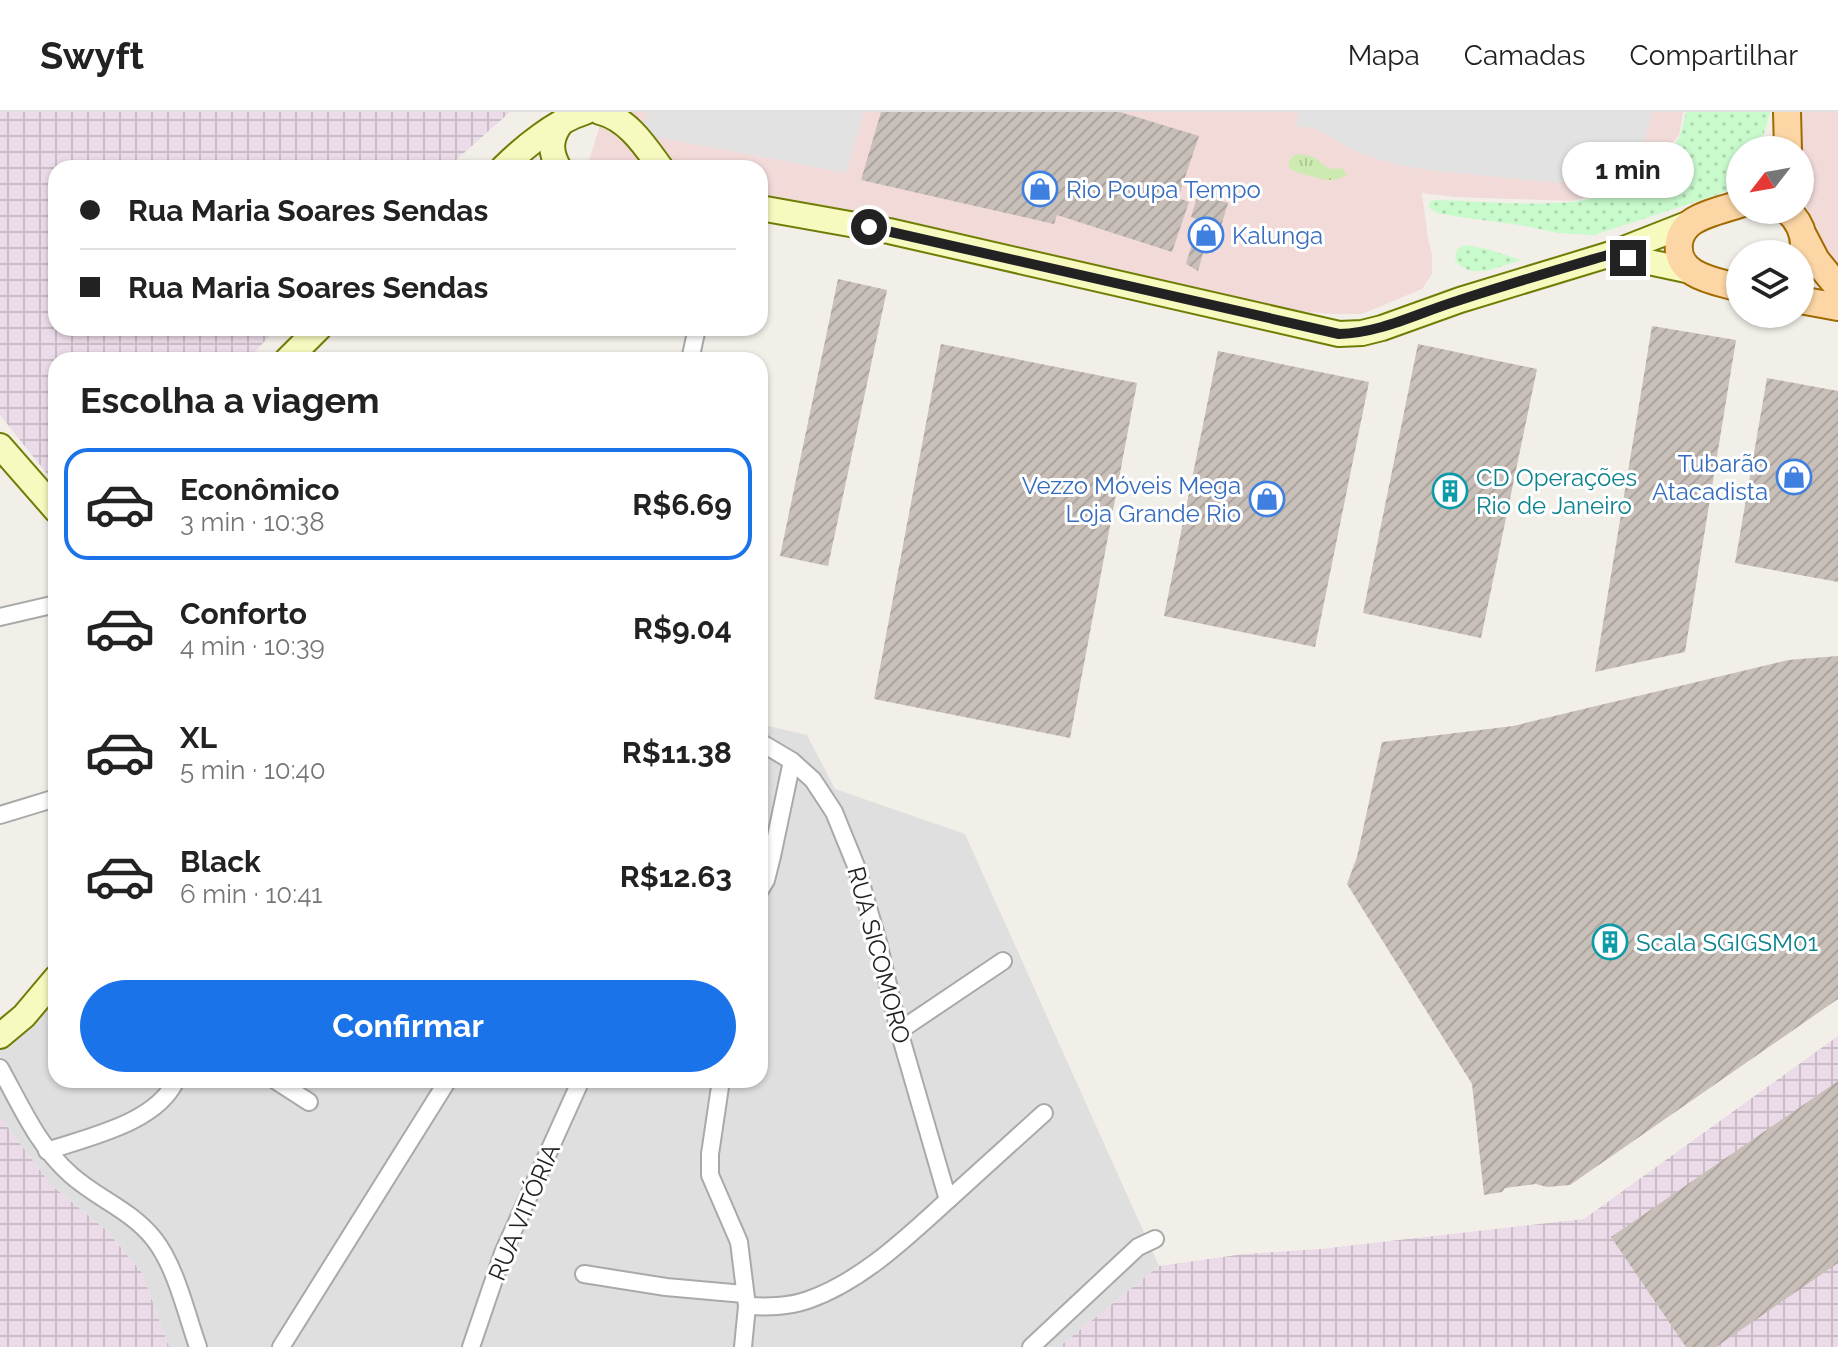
<!DOCTYPE html>
<html lang="pt">
<head>
<meta charset="utf-8">
<style>
	:root { --surface:#fff; --page:#f6f6f6; --text:#222; --muted:#767676; --line:#e0e0e0; --accent:#1a73e8 }
	body { margin:0; font-family:Raleway,sans-serif; background:var(--page); color:var(--text); height:100vh; display:flex; flex-direction:column; font-size:30px; white-space:nowrap }
	* { box-sizing:border-box; margin:0 }
	p { font-size:26px; color:var(--muted) }
	.icon { flex:none; width:44px; height:44px; fill:none; stroke:currentColor; stroke-width:2; stroke-linecap:round; stroke-linejoin:round }
	.map { position:relative; flex:1; overflow:hidden }
	.drawer { position:absolute; left:48px; top:240px; width:720px; height:736px; display:flex; flex-direction:column; background:var(--surface); border-radius:24px; box-shadow:0 2px 6px #0004 }
	.drawer>* { flex:none }
	.guide { position:absolute; left:48px; top:48px; width:720px; height:176px; border-radius:24px; box-shadow:0 2px 6px #0004; display:grid; align-content:center; height:176px; padding:0 32px; background:var(--surface) }
	.needle { width:52px; rotate:239deg }
	.fabs { position:absolute; left:1726px; top:24px; display:grid; gap:16px }
	.fabs a { display:grid; place-items:center; width:88px; height:88px; border-radius:50%; background:var(--surface); box-shadow:0 2px 6px #0004; font-size:40px }
	.end { position:absolute; width:36px; height:36px; margin:-18px; border:10px solid #222; background:#fff; box-shadow:0 0 0 4px #fff }
	.from { border-radius:50% }
	.bubble { position:absolute; height:56px; border-radius:28px; background:var(--surface); box-shadow:0 2px 6px #0004; font-size:26px; font-weight:700; line-height:56px; text-align:center }
	.guide b { display:flex; align-items:center; gap:28px; height:76px; font-size:30px }
	.guide b+b { border-top:2px solid var(--line) }
	.guide i { width:20px; height:20px; background:var(--text) }
	ul { padding:0; list-style:none }
	li { display:flex; align-items:center; gap:24px; height:112px; margin:0 16px 12px; padding:0 16px; border:4px solid transparent; border-radius:24px }
	li div { flex:1 }
	li b { display:block; font-size:30px }
	li em { font-style:normal; font-weight:700 }
	li.selected { border-color:var(--accent) }
	li>.icon { width:72px; height:72px; stroke-width:1.5 }
	h2 { padding:0 32px; font-size:36px; line-height:96px }
	.button { display:flex; gap:16px; margin-top:auto; padding:16px 32px }
	.button a { flex:1; height:92px; border-radius:48px; background:var(--accent); color:#fff; font-size:32px; font-weight:700; line-height:92px; text-align:center }
	header { display:flex; align-items:center; gap:48px; box-sizing:border-box; height:112px; padding:0 40px; background:var(--surface); border-bottom:2px solid var(--line) }
	header strong { font-size:38px }
	nav { display:flex; gap:44px; margin-inline-start:auto; font-size:28px }
	.map>svg:first-child { display:block }
</style>
</head>
<body>
<header>
<strong>Swyft</strong>
<nav><a>Mapa</a><a>Camadas</a><a>Compartilhar</a></nav>
</header>
<div class="map">
<svg width="1838" height="1235" viewBox="0 0 1838 1235">
	<defs>
		<pattern id="industrial-grid" width="8" height="8" patternUnits="userSpaceOnUse" patternTransform="scale(2)"><rect width="8" height="8" fill="#ebdbe8"/><path d="M0 4h8M4 0v8" fill="none" stroke="#c9bcc7"/></pattern>
		<pattern id="grass-tufts" width="24" height="20" patternUnits="userSpaceOnUse" patternTransform="scale(2)"><rect width="24" height="20" fill="#cdebb0"/><path d="M3 7l-1-3M5 7V3M7 7l1-3M15 17l-1-3M17 17v-4M19 17l1-3" fill="none" stroke="#b0c997"/></pattern>
		<pattern id="park-dots" width="8" height="8" patternUnits="userSpaceOnUse" patternTransform="scale(2)"><rect width="8" height="8" fill="#c8facc"/><path d="M2 2h.1M6 6h.1" fill="none" stroke="#acd6af" stroke-width="1.8" stroke-linecap="round"/></pattern>
		<pattern id="building-hatch" width="6" height="6" patternUnits="userSpaceOnUse" patternTransform="scale(2)"><rect width="6" height="6" fill="#c7bfb8"/><path d="M-1 1l2-2M0 6l6-6M5 7l2-2" fill="none" stroke="#aba49e"/></pattern>
	</defs>
	<rect width="100%" height="100%" fill="#f2efe9"/>
	<polygon fill="#e0dfdf" points="760,612 807,623 835,677 965,722 1159,1154 1059,1235 169,1235 142,1161 107,1119 51,1073 0,1005 0,924 56,866 56,968 760,968"/>
	<g fill="#f2dad9">
		<polygon points="604,0 1683,0 1679,23 1654,52 1619,76 1572,89 1454,85 1422,81 1428,127 1432,142 1432,162 1422,177 1362,202 1330,202 1298,199 976,125 760,86 760,56 625,56 589,49"/>
		<polygon points="1795,0 1838,0 1838,152 1815,123 1803,80"/>
	</g>
	<g fill="url(#industrial-grid)">
		<polygon points="0,0 510,0 447,56 56,56 56,216 277,216 247,248 56,248 56,369 52,368 0,303"/>
		<polygon points="1838,924 1838,1235 1059,1235 1159,1154 1244,1142 1320,1137 1584,1107"/>
		<polygon points="0,1005 51,1073 107,1119 142,1161 169,1235 0,1235"/>
	</g>
	<path fill="url(#grass-tufts)" d="M1296,42C1299,42 1308,43 1310,44C1325,49 1323,60 1342,56L1347,63C1341,66 1336,68 1329,68C1322,68 1316,65 1310,64C1297,60 1278,57 1296,42Z"/>
	<g fill="url(#park-dots)">
		<path d="M1686,0H1770L1759,38H1740V68L1728,78L1719,82L1594,123L1558,121L1520,113L1460,105L1437,101L1429,95L1430,90L1435,88C1482,89 1531,95 1578,89C1607,86 1658,60 1674,35C1680,26 1684,11 1686,0Z"/>
		<path d="M1465,133L1487,137L1521,148C1499,154 1471,170 1455,148L1457,137Z"/>
	</g>
	<g fill="#e2e2e2">
		<polygon points="648,0 864,0 846,61 641,22"/>
		<polygon points="1299,0 1653,0 1643,33 1635,31 1627,41 1610,54 1582,66 1560,71 1428,58 1394,52 1359,41 1315,16 1295,14"/>
	</g>
	<g fill="url(#building-hatch)">
		<polygon points="881,0 1120,0 1199,24 1178,86 1189,90 1172,140 1057,103 1054,112 861,68"/>
		<polygon points="1198,82 1228,91 1213,141 1204,138 1198,159 1186,152 1199,108 1191,105"/>
		<polygon points="838,167 887,178 828,454 780,444"/>
		<polygon points="1652,214 1736,228 1685,540 1595,560"/>
		<polygon points="941,232 1137,271 1070,626 874,587"/>
		<polygon points="1418,232 1537,257 1481,526 1363,501"/>
		<polygon points="1218,239 1369,270 1315,535 1164,504"/>
		<polygon points="1767,266 1838,279 1838,470 1735,451"/>
		<polygon points="1838,544 1838,887 1570,1073 1547,1075 1536,1072 1505,1076 1502,1080 1484,1083 1472,972 1347,772 1357,745 1382,630 1513,614 1788,548"/>
		<polygon points="1838,969 1838,1151 1716,1235 1686,1235 1611,1125"/>
	</g>
	<g fill="none" stroke-linecap="round" stroke-linejoin="round">
		<g stroke="#a9a9a9" stroke-width="20">
			<g id="street">
				<polyline points="690,248 697,216"/>
				<polyline points="0,505 56,492"/>
				<polyline points="760,630 792,649 813,668 834,700 856,754 878,830 899,919 948,1088"/>
				<polyline points="0,703 56,686"/>
				<polyline points="760,778 766,768 772,744 792,649"/>
				<polyline points="899,919 1003,849"/>
				<path d="M0,956C21,994 38,1034 71,1063C98,1087 131,1098 154,1127C176,1155 186,1201 198,1235"/>
				<polyline points="275,968 309,990"/>
				<polyline points="721,968 710,1042 710,1063 739,1130 747,1194 743,1235"/>
				<path d="M47,1039C88,1025 157,1011 176,968"/>
				<polyline points="584,1162 666,1175 744,1182"/>
				<path d="M747,1194C768,1195 787,1195 808,1188C862,1169 906,1126 948,1088C980,1059 1012,1030 1044,1001"/>
				<polyline points="281,1235 448,968"/>
				<polyline points="471,1235 503,1141 581,968"/>
				<polyline points="1031,1235 1138,1135 1155,1127"/>
			</g>
		</g>
		<g stroke="#707d05" stroke-width="28">
			<g id="secondary">
				<path d="M600,0C628,7 645,34 661,56"/>
				<path d="M503,56C524,35 556,9 585,0"/>
				<path d="M559,56C549,39 550,25 562,10"/>
				<polyline points="760,96 889,119 1339,222 1362,221 1382,216 1460,188 1611,142 1690,111"/>
				<polyline points="1611,142 1691,159"/>
				<polyline points="287,248 319,216"/>
				<polyline points="0,334 56,398"/>
				<polyline points="0,924 24,904 56,866"/>
			</g>
		</g>
		<g stroke="#a06b00" stroke-width="30">
			<g id="primary">
				<polyline points="1787,0 1788,38"/>
				<path d="M1740,92C1725,97 1705,101 1692,110C1685,115 1680,123 1679,131C1675,165 1717,169 1740,176"/>
				<path d="M1787,98C1804,113 1808,133 1800,154"/>
				<polyline points="1804,125 1816,148 1838,175"/>
				<polyline points="1800,188 1838,195"/>
			</g>
		</g>
		<use href="#street" stroke="#fff" stroke-width="16"/>
		<use href="#secondary" stroke="#f7fabf" stroke-width="24"/>
		<use href="#primary" stroke="#fcd6a4" stroke-width="26"/>
	</g>
	<g fill="none" stroke-linecap="round" stroke-linejoin="round">
		<path stroke="#222" stroke-width="10" d="M869,115L1339,222C1381,221 1418,201 1457,189C1508,172 1560,157 1611,142L1628,146"/>
	</g>
	<defs>
		<g id="shop-ring" transform="scale(1.8)"><circle r="9.5" fill="#fff" stroke="#3f7fe0" stroke-width="1.5"/><path d="M-5-2.5h2.3a2.7 3.5 0 0 1 5.4 0H5L5.5 6h-11ZM-1.5-2.5h3a1.5 2.3 0 0 0-3 0Z" fill="#3f7fe0"/></g>
		<g id="building-ring" transform="scale(1.8)"><circle r="9.5" fill="#fff" stroke="#0f9aa8" stroke-width="1.5"/><path d="M-4-6H4V6H1V3H-1V6H-4ZM-2.5-4.3h1.7v1.8h-1.7ZM.8-4.3h1.7v1.8H.8ZM-2.5-1h1.7V.8h-1.7ZM.8-1h1.7V.8H.8Z" fill="#0f9aa8"/></g>
	</defs>
	<g fill-rule="evenodd">
		<use href="#shop-ring" x="1040" y="77"/>
		<use href="#shop-ring" x="1206" y="123"/>
		<use href="#shop-ring" x="1794" y="365"/>
		<use href="#building-ring" x="1450" y="379"/>
		<use href="#shop-ring" x="1267" y="387"/>
		<use href="#building-ring" x="1610" y="830"/>
	</g>
	<g text-anchor="middle" dominant-baseline="central" stroke-width="6" stroke-linejoin="round" paint-order="stroke">
		<g font-size="24" fill="#366cbe" stroke="#fff" text-anchor="start">
			<text x="1066" y="77">Rio Poupa Tempo</text>
			<text x="1232" y="123">Kalunga</text>
			<text x="1768" y="351" text-anchor="end">Tubarão<tspan x="1768" dy="28">Atacadista</tspan></text>
			<text x="1241" y="373" text-anchor="end">Vezzo Móveis Mega<tspan x="1241" dy="28">Loja Grande Rio</tspan></text>
		</g>
		<g font-size="24" fill="#0d838f" stroke="#fff" text-anchor="start">
			<text x="1476" y="365">CD Operações<tspan x="1476" dy="28">Rio de Janeiro</tspan></text>
			<text x="1636" y="830">Scala SGIGSM01</text>
		</g>
		<g font-size="24" fill="#222" stroke="#fff">
			<text transform="translate(879 843) rotate(75)">RUA SICOMORO</text>
			<text transform="translate(524 1100) rotate(-67)">RUA VITÓRIA</text>
		</g>
	</g>
</svg>
<div class="fabs">
<a><svg class="needle" viewBox="-14 -14 28 28"><path d="M0-13l5 13h-10z" fill="#e53935"/><path d="M0 13l5-13h-10z" fill="#767676"/></svg></a>
<a><svg class="icon" aria-label="layers" viewBox="0 0 24 24"><path d="M12 4l9 5-9 5-9-5zM3 14l9 5 9-5"/></svg></a>
</div>
<i class="end from" style="left:869px;top:115px"></i>
<i class="end" style="left:1628px;top:146px"></i>
<div class="bubble" style="left:1562px;top:30px;width:132px">1 min</div>
<div class="guide">
<b><i class="from"></i>Rua Maria Soares Sendas</b>
<b><i></i>Rua Maria Soares Sendas</b>
</div>
<section class="drawer">
<h2>Escolha a viagem</h2>
<ul>
<li class="selected"><svg class="icon" aria-label="car" viewBox="0 0 24 24"><path d="M5 17H2v-5l4-1 3-4h7l3 4 3 1v5h-3M9 17h6M6 11h13"/><circle cx="7" cy="17" r="2"/><circle cx="17" cy="17" r="2"/></svg><div><b>Econômico</b><p>3 min · 10:38</p></div><em>R$6.69</em></li>
<li><svg class="icon" aria-label="car" viewBox="0 0 24 24"><path d="M5 17H2v-5l4-1 3-4h7l3 4 3 1v5h-3M9 17h6M6 11h13"/><circle cx="7" cy="17" r="2"/><circle cx="17" cy="17" r="2"/></svg><div><b>Conforto</b><p>4 min · 10:39</p></div><em>R$9.04</em></li>
<li><svg class="icon" aria-label="car" viewBox="0 0 24 24"><path d="M5 17H2v-5l4-1 3-4h7l3 4 3 1v5h-3M9 17h6M6 11h13"/><circle cx="7" cy="17" r="2"/><circle cx="17" cy="17" r="2"/></svg><div><b>XL</b><p>5 min · 10:40</p></div><em>R$11.38</em></li>
<li><svg class="icon" aria-label="car" viewBox="0 0 24 24"><path d="M5 17H2v-5l4-1 3-4h7l3 4 3 1v5h-3M9 17h6M6 11h13"/><circle cx="7" cy="17" r="2"/><circle cx="17" cy="17" r="2"/></svg><div><b>Black</b><p>6 min · 10:41</p></div><em>R$12.63</em></li>
</ul>
<div class="button"><a>Confirmar</a></div>
</section>
</div>
</body>
</html>
